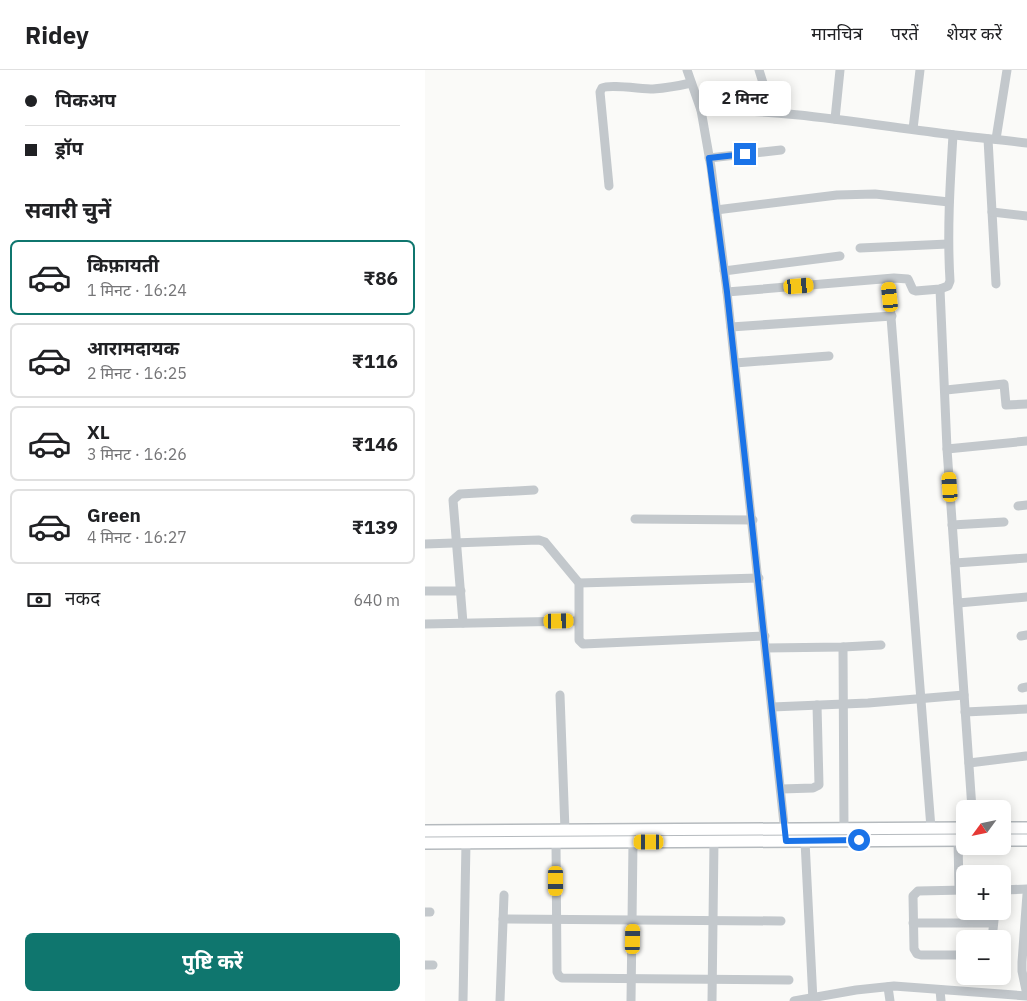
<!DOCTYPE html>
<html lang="hi">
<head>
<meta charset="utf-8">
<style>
	:root { --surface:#fff; --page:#f2f2f2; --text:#202124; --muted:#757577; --line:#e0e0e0; --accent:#0f766e }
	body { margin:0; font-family:"IBM Plex Sans","Noto Sans Devanagari",sans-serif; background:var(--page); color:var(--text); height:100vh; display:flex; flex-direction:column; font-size:19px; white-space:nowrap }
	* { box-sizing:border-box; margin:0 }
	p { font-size:16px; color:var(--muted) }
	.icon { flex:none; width:28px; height:28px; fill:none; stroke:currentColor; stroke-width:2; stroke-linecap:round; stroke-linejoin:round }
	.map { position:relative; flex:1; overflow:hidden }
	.panel { display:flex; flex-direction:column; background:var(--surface); width:425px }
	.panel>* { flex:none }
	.guide { display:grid; align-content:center; height:110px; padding:0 25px; background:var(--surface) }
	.needle { width:32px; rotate:237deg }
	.fabs { position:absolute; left:531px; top:730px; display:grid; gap:10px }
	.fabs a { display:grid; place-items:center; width:55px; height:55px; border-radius:8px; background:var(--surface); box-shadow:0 2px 12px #0003; font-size:25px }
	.end { position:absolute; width:22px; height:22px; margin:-11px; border:6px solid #1a73e8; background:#fff; box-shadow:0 0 0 2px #fff }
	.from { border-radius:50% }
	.bubble { position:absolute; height:35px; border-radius:8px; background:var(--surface); box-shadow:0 2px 12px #0003; font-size:16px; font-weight:700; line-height:35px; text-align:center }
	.car { position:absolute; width:15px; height:30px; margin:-15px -8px; border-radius:6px; box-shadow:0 0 4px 1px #0007; background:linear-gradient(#f5c518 24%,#345 0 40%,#f5c518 0 76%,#345 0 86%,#f5c518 0) }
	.guide b { display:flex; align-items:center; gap:18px; height:48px; font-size:19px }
	.guide b+b { border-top:1px solid var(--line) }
	.guide i { width:12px; height:12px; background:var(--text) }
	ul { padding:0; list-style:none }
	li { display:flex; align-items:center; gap:15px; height:75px; margin:0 10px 8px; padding:0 15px; border:2px solid var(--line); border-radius:8px }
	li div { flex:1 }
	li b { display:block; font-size:19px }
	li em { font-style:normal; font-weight:700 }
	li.active { border-color:var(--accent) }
	li>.icon { width:45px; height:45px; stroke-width:1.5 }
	h2 { padding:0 25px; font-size:22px; line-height:60px }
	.pay { display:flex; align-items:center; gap:12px; height:55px; padding:0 25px; font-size:19px }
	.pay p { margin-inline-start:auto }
	.action { display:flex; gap:10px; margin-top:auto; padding:10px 25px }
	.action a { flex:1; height:58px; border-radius:8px; background:var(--accent); color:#fff; font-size:20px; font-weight:700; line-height:58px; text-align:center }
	header { display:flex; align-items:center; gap:30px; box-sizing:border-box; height:70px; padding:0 25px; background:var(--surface); border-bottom:1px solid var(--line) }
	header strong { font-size:24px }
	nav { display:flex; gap:28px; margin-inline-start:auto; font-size:18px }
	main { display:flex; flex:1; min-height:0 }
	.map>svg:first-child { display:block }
</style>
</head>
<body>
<header>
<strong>Ridey</strong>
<nav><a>मानचित्र</a><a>परतें</a><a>शेयर करें</a></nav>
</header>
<main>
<section class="panel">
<div class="guide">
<b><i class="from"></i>पिकअप</b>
<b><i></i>ड्रॉप</b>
</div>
<h2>सवारी चुनें</h2>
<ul>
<li class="active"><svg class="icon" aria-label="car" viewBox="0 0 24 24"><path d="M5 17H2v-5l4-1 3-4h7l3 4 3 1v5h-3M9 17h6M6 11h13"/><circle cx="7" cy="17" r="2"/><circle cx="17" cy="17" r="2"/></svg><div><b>किफ़ायती</b><p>1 मिनट · 16:24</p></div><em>₹86</em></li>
<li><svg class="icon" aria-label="car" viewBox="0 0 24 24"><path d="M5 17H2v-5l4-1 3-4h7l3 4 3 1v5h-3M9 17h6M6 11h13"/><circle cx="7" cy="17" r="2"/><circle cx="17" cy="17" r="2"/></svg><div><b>आरामदायक</b><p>2 मिनट · 16:25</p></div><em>₹116</em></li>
<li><svg class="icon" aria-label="car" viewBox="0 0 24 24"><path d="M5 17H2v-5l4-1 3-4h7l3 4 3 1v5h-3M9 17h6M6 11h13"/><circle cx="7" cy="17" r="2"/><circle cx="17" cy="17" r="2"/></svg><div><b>XL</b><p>3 मिनट · 16:26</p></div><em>₹146</em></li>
<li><svg class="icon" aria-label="car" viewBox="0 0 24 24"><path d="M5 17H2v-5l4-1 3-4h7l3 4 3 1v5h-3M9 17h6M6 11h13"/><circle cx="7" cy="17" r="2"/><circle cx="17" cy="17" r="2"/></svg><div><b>Green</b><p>4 मिनट · 16:27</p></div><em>₹139</em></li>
</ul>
<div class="pay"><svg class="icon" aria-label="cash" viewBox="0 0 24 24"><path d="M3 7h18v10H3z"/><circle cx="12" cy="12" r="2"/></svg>नकद<p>640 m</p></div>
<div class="action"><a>पुष्टि करें</a></div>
</section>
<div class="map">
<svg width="602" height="931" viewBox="0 0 602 931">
	<rect width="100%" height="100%" fill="#fafaf8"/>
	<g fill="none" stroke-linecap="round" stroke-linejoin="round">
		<g stroke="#b5babe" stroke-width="14">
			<g id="major">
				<polyline points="578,758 602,758"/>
				<polyline points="0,761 540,758"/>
				<polyline points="578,770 602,770"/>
				<polyline points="0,773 540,770"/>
			</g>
		</g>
		<g stroke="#c3c8cc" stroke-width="9">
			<polyline points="262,0 276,40 286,97 302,222 360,763"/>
			<polyline points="334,0 347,42"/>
			<path d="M276,40C362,39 446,55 530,65C554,68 578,70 602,73"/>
			<polyline points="410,49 415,0"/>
			<polyline points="488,59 495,0"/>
			<polyline points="563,69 571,214"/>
			<polyline points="571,69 582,0"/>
			<polyline points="284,88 356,80"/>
			<path d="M184,116L175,22L177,18C185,14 216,19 228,19C241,18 253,16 266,13"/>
			<polyline points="291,140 412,125 450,124 524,132"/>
			<polyline points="567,142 602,146"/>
			<polyline points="435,178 523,174"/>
			<polyline points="299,201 415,186"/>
			<polyline points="463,209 506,758"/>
			<polyline points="515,219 522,379 547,739"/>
			<path d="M302,222L469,208L483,209L488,220L491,221L515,219L523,216L525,211C522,162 525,114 528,65"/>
			<polyline points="306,257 467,246"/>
			<polyline points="310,293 404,286"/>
			<polyline points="521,320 579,314 581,335 602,334"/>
			<polyline points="522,379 602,371"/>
			<polyline points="593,436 602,435"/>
			<polyline points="210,449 328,450"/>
			<polyline points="527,455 579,452"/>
			<polyline points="0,474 114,470 120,472 154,513 154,570 158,574 340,566"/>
			<polyline points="530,493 602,488"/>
			<polyline points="154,513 334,508"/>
			<polyline points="0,521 36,521"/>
			<polyline points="533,533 602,527"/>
			<polyline points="38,553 28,430 35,424 109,420"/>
			<polyline points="0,554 153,551"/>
			<polyline points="596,566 602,565"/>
			<polyline points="418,577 419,759"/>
			<polyline points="341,578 418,577 456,575"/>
			<polyline points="597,618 602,617"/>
			<polyline points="135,625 140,760"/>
			<polyline points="347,637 443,633 539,625"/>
			<polyline points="540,642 602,639"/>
			<polyline points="544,693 601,686"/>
			<polyline points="356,719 388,718 394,715 392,635"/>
			<polyline points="533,770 534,820"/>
			<polyline points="380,771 388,931"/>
			<polyline points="131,773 132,902 134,906 137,908 364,910"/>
			<polyline points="540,820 493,821 488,826 489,879 492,884 496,885 540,885"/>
			<polyline points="578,820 602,819"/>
			<polyline points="602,824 597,892 597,901 602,925"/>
			<polyline points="0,842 5,842"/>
			<polyline points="78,849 356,851"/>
			<polyline points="488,853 568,853"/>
			<polyline points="567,869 570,841"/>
			<polyline points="0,895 8,895"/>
			<polyline points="463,917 465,931"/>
			<polyline points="515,920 516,931"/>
			<polyline points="38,931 41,773"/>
			<polyline points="75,931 79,825"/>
			<polyline points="206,931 208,772"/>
			<polyline points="287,931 289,771"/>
			<polyline points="369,931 431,920 469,916 602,926"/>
		</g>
		<use href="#major" stroke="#fff" stroke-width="11"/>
	</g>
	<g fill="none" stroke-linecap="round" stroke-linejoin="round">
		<polyline stroke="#1a73e8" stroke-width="6" points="320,84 284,88 302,222 361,771 434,770"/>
	</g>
</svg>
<div class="fabs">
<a><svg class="needle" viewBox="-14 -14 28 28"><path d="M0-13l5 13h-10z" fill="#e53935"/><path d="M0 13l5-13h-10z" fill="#757577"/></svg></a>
<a>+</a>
<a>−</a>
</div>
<i class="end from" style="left:434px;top:770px"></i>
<i class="end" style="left:320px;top:84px"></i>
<div class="bubble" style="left:274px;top:11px;width:92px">2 मिनट</div>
<i class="car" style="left:374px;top:216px;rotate:85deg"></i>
<i class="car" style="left:465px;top:227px;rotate:354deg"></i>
<i class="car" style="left:525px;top:417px;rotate:356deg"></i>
<i class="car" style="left:134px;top:551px;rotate:89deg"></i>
<i class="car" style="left:224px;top:772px;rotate:270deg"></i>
<i class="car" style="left:131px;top:811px;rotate:180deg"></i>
<i class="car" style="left:208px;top:869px;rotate:1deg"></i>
</div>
</main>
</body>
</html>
